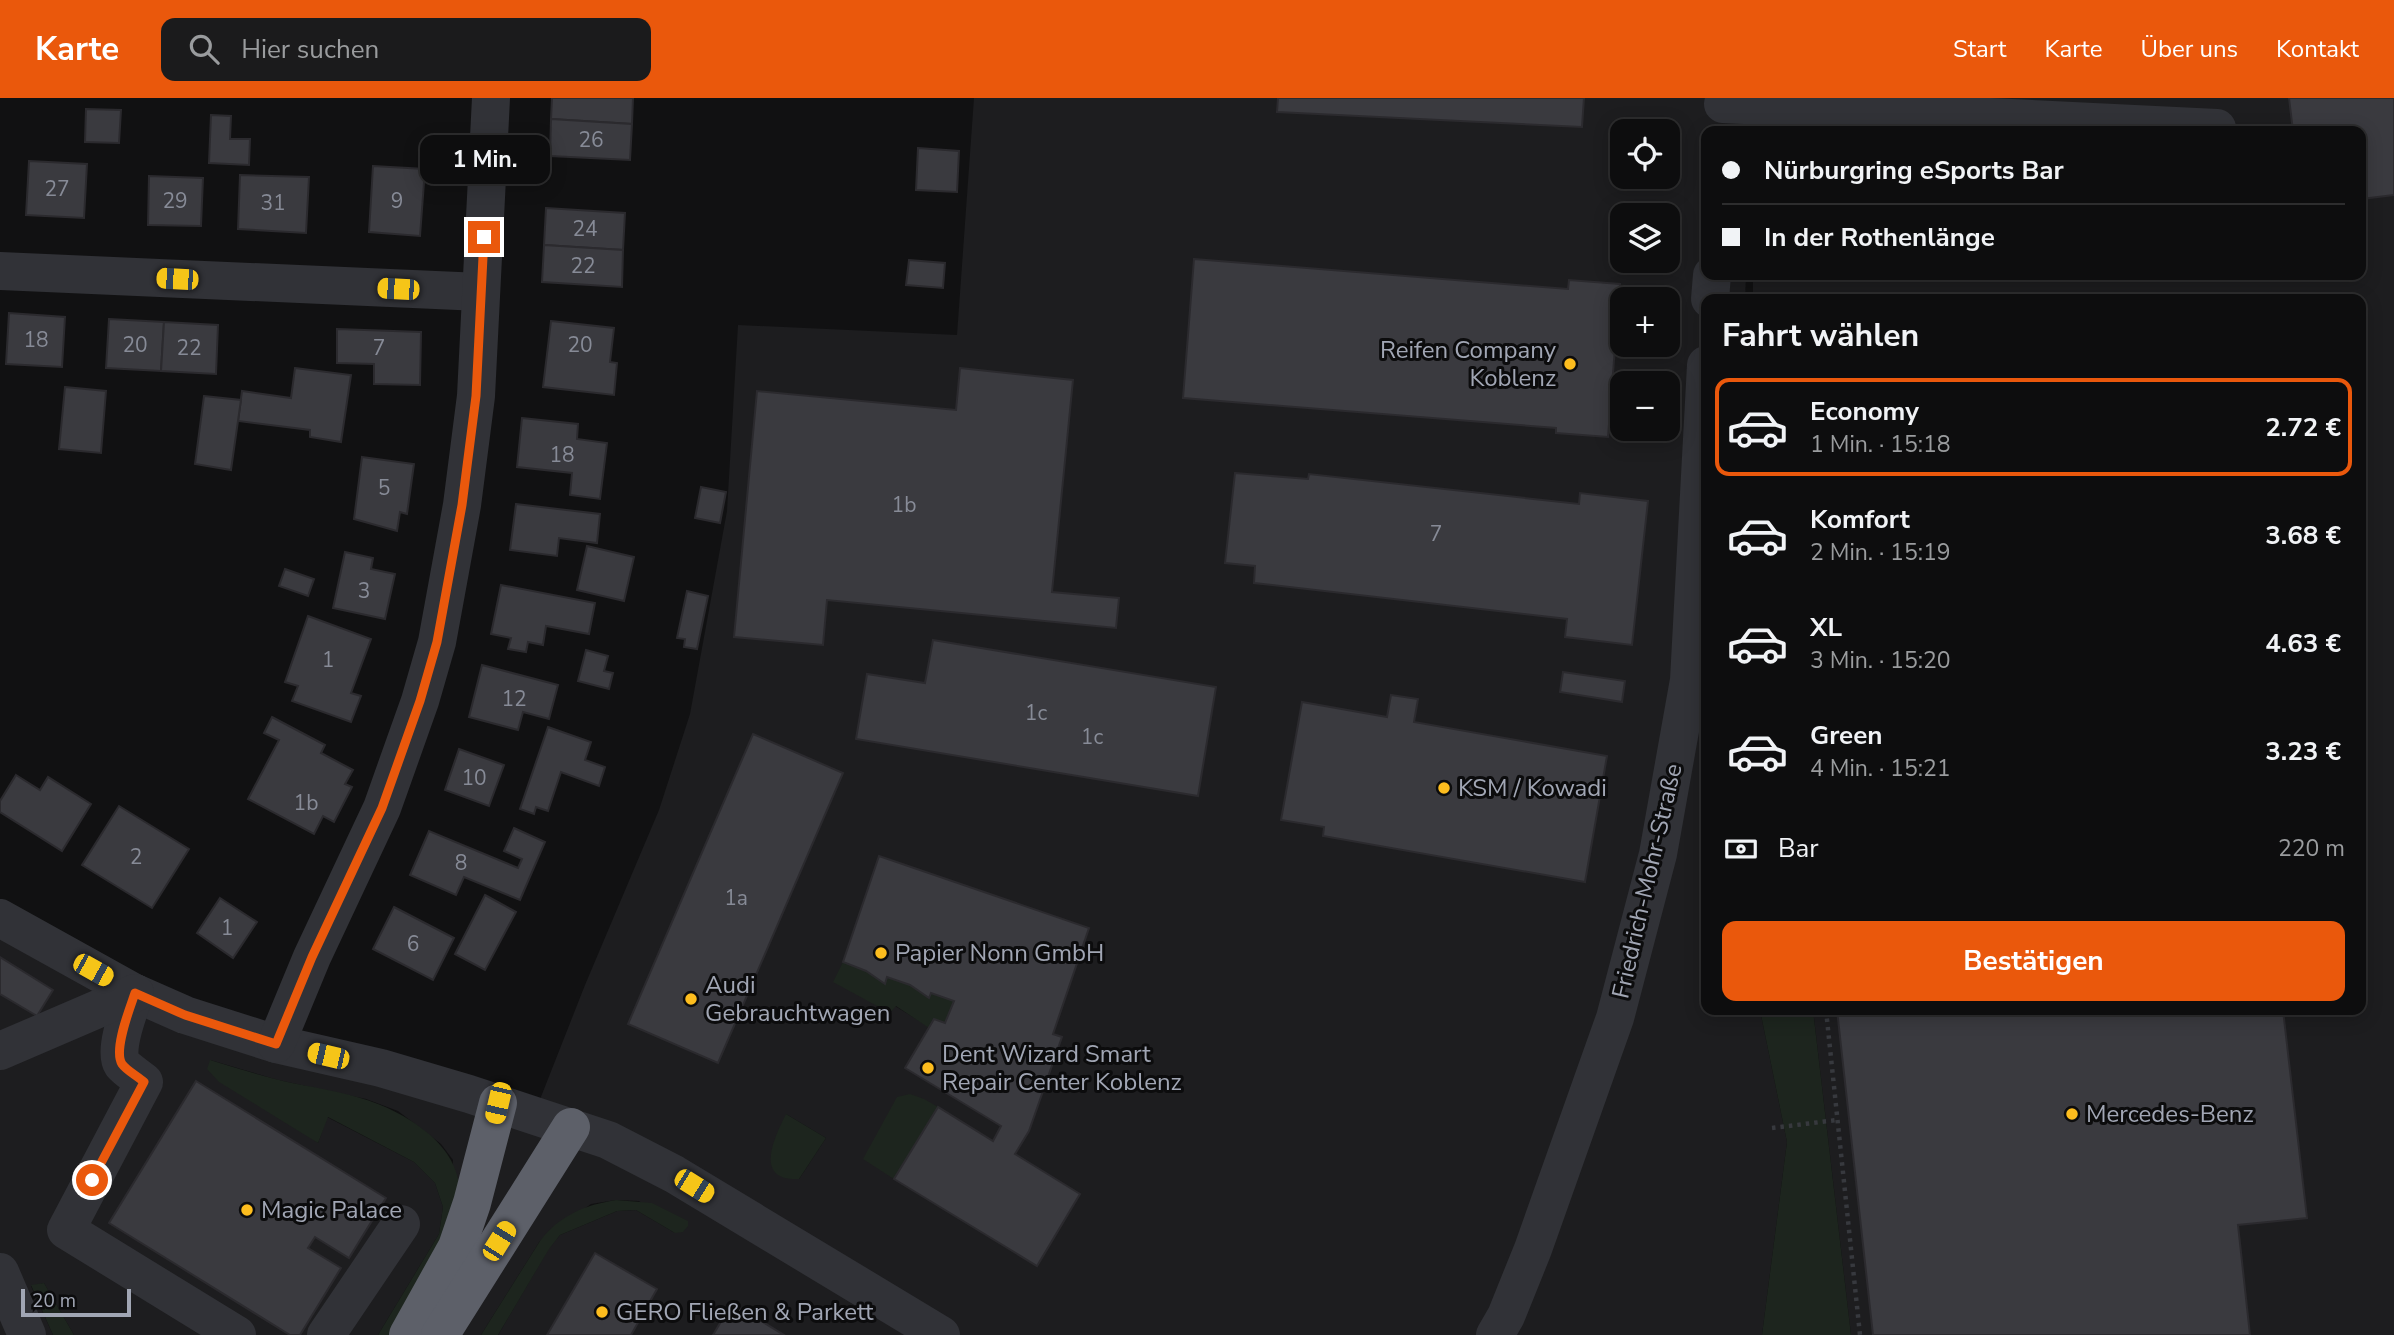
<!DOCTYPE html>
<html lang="de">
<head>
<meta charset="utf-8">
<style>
	:root { --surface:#0d0d0e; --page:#1b1b1c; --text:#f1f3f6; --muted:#9a9c9e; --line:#2d2d2e; --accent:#ea580c }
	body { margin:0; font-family:"Nunito Sans",sans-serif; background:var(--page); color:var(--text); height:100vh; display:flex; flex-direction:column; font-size:26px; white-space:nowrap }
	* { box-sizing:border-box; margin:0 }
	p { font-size:23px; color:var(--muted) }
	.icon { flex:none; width:38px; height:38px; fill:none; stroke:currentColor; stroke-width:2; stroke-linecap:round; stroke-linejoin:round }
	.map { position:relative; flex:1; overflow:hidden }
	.panel { position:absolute; left:1701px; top:196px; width:665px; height:721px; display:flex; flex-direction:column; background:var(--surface); border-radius:14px; box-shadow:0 4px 18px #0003,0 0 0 2px var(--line) }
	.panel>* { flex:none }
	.top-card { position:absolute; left:1701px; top:28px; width:665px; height:154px; border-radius:14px; box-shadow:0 4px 18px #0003,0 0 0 2px var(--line); display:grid; align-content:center; height:154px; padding:0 21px; background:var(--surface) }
	.buttons { position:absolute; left:1610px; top:21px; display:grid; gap:14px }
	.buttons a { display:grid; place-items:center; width:70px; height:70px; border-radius:14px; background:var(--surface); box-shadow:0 4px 18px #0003,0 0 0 2px var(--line); font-size:35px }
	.scale { position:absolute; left:21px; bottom:18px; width:110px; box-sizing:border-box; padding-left:7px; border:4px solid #a1a6b4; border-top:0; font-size:19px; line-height:24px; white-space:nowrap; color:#a1a6b4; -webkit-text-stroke:5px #0c0c0d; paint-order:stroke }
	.end { position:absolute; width:32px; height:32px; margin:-16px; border:9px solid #ea580c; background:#fff; box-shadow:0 0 0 4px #fff }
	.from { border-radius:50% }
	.bubble { position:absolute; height:49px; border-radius:14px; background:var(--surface); box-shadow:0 4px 18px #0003,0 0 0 2px var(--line); font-size:23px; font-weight:700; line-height:49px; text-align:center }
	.car { position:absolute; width:21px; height:42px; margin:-21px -10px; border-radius:9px; box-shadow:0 0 5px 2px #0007; background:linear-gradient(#f5c518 24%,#345 0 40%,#f5c518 0 76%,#345 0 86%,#f5c518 0) }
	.top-card b { display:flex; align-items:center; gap:24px; height:66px; font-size:26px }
	.top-card b+b { border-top:2px solid var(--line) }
	.top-card i { width:18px; height:18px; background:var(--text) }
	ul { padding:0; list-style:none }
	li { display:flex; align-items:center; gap:21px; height:98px; margin:0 14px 10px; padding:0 7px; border:4px solid transparent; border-radius:14px }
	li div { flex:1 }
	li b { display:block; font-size:26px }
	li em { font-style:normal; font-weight:700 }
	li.active { border-color:var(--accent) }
	li>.icon { width:63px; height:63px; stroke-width:1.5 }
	h2 { padding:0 21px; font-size:32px; line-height:84px }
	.pay { display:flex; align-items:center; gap:18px; height:77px; padding:0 21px; font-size:26px }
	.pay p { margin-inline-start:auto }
	.action { display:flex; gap:14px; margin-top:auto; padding:14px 21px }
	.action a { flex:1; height:80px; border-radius:14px; background:var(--accent); color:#fff; font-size:28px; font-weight:700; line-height:80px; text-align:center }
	header { display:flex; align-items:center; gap:42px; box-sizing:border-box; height:98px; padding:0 35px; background:var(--accent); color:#fff }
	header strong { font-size:33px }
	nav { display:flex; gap:38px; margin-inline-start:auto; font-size:24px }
	.search { width:490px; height:63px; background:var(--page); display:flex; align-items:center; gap:18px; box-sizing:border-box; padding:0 24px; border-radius:14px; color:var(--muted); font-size:26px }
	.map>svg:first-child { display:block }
</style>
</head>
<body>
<header>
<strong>Karte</strong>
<div class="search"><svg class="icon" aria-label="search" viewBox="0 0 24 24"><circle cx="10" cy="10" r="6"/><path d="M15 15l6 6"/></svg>Hier suchen</div>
<nav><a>Start</a><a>Karte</a><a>Über uns</a><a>Kontakt</a></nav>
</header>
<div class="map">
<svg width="2394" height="1237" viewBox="0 0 2394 1237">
	<rect width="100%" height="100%" fill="#111112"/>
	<path fill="#1d1d1f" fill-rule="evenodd" d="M974,0H2394V1237H1851L1813,912H2361V201H1753V177H2361V33H1706V177H1746L1745,201H1706V912H1760L1787,1044L1762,1237H498L549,1150L560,1137L617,1113L636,1112L675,1135L639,1103L616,1102L591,1106L540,1143L481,1237H397L449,1147L453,1062L441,1046L398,1013L366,1001L278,982L210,962L318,1045L327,1019L414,1064L435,1085L443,1109L439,1136L378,1237H74L44,1185L31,1188L53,1237H0V817L136,893L537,1009L585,887L659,712L690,616L727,413L738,227L957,237ZM1622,33H1668V79H1622ZM1622,117H1668V163H1622ZM1622,201H1668V247H1622ZM1622,285H1668V331H1622ZM866,873L929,900L931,895L934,921L929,929L895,908L890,915ZM786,1016L826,1040L799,1081Z"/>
	<g fill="#1d251e">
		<polygon points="843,864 910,887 929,900 931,895 954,903 945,925 934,922 929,930 896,908 890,915 833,884"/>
		<polygon points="1760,912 1813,912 1851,1237 1762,1237 1787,1044"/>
		<path d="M210,962C234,969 258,977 283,983C339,995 383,998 429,1036C451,1055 462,1077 460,1107L397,1237H378L439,1136L443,1109L435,1085L414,1064L328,1019L318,1045L219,984L207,971Z"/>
		<polygon points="910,996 924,1001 938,1009 894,1081 863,1061 897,999"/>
		<path d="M786,1016L826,1040L799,1081C753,1083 774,1040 786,1016Z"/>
		<path d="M616,1102L652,1105L688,1123V1128L683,1134L675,1135L636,1112L617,1113L560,1137L549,1151L498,1237H481L540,1143C560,1117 585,1107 616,1102Z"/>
		<polygon points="44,1185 74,1237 53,1237 31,1187"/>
	</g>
	<g fill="#3a3a3f" stroke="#2b2a2e" stroke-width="2">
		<polygon points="552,0 633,0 632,26 551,21"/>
		<polygon points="1278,0 1584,0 1582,29 1277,14"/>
		<polygon points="2289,0 2394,0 2394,97 2361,101 2361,33 2293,33"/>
		<polygon points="86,11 121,12 119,45 85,44"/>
		<polygon points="211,17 231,18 230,41 250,41 249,67 209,65"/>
		<polygon points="551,21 632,26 630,62 550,58"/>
		<polygon points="918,50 959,53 957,94 916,92"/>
		<polygon points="29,63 87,66 84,120 26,117"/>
		<polygon points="373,68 425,71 420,138 369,134"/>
		<polygon points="240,77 309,79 306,135 238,131"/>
		<polygon points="149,78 203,80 201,128 148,127"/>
		<polygon points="546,110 625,115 623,152 544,147"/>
		<polygon points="544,147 623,152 622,189 542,184"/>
		<polygon points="1194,161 1568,191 1569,182 1620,186 1608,339 1556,335 1556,330 1183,300"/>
		<polygon points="909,162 945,165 943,190 906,187"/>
		<polygon points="9,215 65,219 62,269 6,266"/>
		<polygon points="109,221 164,224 161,273 106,270"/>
		<polygon points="551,223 614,230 610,264 617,265 614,297 543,289"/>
		<polygon points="164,224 218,227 216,276 161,273"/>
		<polygon points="337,231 421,234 420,287 374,286 374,266 337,265"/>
		<polygon points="295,270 351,277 341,344 310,339 310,332 238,323 242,293 291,300"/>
		<polygon points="960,270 1073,282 1052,494 1119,500 1116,530 827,502 823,547 734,539 757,293 956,312"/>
		<polygon points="65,289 106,293 101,355 59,351"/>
		<polygon points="204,298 241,302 231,372 195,366"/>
		<polygon points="522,320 578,326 577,341 607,345 600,401 570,397 572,375 517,369"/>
		<polygon points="362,359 414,366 407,416 400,414 397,433 354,421"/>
		<polygon points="1235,375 1308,381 1309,376 1579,406 1580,395 1648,403 1632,547 1565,539 1567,521 1254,485 1255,468 1225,465"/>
		<polygon points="701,389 726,394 720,425 695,420"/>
		<polygon points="516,406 600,416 597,445 559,440 557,458 510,452"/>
		<polygon points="587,448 634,459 624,503 577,492"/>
		<polygon points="345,454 373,460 371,471 395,476 385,521 333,510"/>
		<polygon points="285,471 314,481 308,498 279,488"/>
		<polygon points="501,487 595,505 589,536 546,528 543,547 528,544 526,554 508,551 511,540 491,536"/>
		<polygon points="687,493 708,498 697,551 684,549 685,541 677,540"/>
		<polygon points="308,518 371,541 351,595 361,598 351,624 292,603 298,588 285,584"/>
		<polygon points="933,542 1216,589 1198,698 856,641 867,576 925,585"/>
		<polygon points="586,552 608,558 604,573 613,575 609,591 578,583"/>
		<polygon points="482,567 558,587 549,621 523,614 518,632 469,619"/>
		<polygon points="1563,574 1625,583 1622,604 1560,594"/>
		<polygon points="1391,597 1418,601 1414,624 1607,658 1585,784 1323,738 1324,729 1281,722 1302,604 1387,619"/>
		<polygon points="272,619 325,647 321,655 353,672 345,686 352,689 334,724 323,718 314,736 248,701 279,642 264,635"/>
		<polygon points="548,629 591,644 585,662 605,669 599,688 561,674 548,713 536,709 534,716 520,711"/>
		<polygon points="753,636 843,675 718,965 628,926"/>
		<polygon points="459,651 504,667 489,708 445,692"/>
		<polygon points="16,677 40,692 48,679 91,706 62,753 0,714 0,703"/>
		<polygon points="119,708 189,751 152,810 82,767"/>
		<polygon points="514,730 545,744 520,802 464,779 456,797 410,777 429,733 518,770 522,761 504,753"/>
		<polygon points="879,758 1089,830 1053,936 1062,939 1029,1033 1015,1056 1080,1096 1037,1168 894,1081 938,1009 993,1043 1001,1028 905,970 934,921 945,925 954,903 931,895 929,900 910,887 887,879 885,886 866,873 843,864"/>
		<polygon points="485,797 516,814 485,872 455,856"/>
		<polygon points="220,800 257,824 233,860 197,835"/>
		<polygon points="394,809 454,840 433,882 373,851"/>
		<polygon points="0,859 53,892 37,918 0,896"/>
		<polygon points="1837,912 2283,912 2307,1120 2238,1127 2250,1237 1873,1237"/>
		<polygon points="196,983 386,1100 349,1160 315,1139 308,1150 341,1170 300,1237 290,1237 109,1125"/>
		<polygon points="595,1155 657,1191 631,1237 547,1237"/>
		<polygon points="732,1205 784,1237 713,1237"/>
	</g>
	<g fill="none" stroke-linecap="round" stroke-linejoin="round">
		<g stroke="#37393e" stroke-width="4.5" stroke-dasharray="3.5 5" stroke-linecap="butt">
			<polyline points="1826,912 1860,1237"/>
			<polyline points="1772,1030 1837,1022"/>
		</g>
		<g stroke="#313237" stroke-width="38">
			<polyline points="1723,6 2217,30"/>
			<polyline points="0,173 481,194"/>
			<polyline points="1710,201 1712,177"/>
			<polyline points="0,820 135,895 185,917 276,946 381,970 469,996 608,1042 674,1076 941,1237"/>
			<path d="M135,895C130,910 113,952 122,966C127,972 137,978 144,984L66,1132L237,1237"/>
			<polyline points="276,946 312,859 382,710 420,603 437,544 462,407 476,298 491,0"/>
			<polyline points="0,953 135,895"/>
			<polyline points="0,1174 27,1237"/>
			<polyline points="326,1237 401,1126"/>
			<polyline points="1495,1237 1506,1218 1533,1151 1615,920 1658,756 1689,582 1706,267"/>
		</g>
		<g stroke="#5d6069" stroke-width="38">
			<polyline points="408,1237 457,1149 472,1105 498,1005"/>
			<polyline points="440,1237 571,1029"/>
		</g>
	</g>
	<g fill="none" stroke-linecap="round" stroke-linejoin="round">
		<path stroke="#ea580c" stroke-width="9" d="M92,1082L144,984C137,978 126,972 122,966C113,952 130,910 135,895L185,917L276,946L312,859L382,710L420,603L437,544L462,407L476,298L484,139"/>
	</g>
	<g fill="#fdbd1e" stroke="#0c0c0d" stroke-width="2.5">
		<circle cx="1570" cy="266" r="7"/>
		<circle cx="1444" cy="690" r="7"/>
		<circle cx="881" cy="855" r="7"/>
		<circle cx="691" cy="901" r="7"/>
		<circle cx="928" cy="970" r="7"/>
		<circle cx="2072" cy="1016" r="7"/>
		<circle cx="247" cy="1112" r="7"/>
		<circle cx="602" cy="1214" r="7"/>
	</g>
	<g text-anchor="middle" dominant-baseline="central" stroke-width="6" stroke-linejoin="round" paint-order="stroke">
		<g font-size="21" fill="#878b97">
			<text x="591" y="42">26</text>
			<text x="57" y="91">27</text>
			<text x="175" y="103">29</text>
			<text x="397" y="103">9</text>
			<text x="273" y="105">31</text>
			<text x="585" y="131">24</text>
			<text x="583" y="168">22</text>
			<text x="36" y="242">18</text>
			<text x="135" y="247">20</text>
			<text x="580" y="247">20</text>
			<text x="189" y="250">22</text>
			<text x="379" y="250">7</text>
			<text x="562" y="357">18</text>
			<text x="384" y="390">5</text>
			<text x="904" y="407">1b</text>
			<text x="1436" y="436">7</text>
			<text x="364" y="493">3</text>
			<text x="328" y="562">1</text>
			<text x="514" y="601">12</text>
			<text x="1036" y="615">1c</text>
			<text x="1092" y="639">1c</text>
			<text x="474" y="680">10</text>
			<text x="306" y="705">1b</text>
			<text x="136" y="759">2</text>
			<text x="461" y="765">8</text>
			<text x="736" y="800">1a</text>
			<text x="227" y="830">1</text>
			<text x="413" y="846">6</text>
		</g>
		<g font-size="24" fill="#a1a6b4" stroke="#0c0c0d" text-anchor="start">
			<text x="1556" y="252" text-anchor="end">Reifen Company<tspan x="1556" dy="28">Koblenz</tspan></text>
			<text x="1458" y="690">KSM / Kowadi</text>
			<text x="895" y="855">Papier Nonn GmbH</text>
			<text x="705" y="887">Audi<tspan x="705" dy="28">Gebrauchtwagen</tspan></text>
			<text x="942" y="956">Dent Wizard Smart<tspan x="942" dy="28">Repair Center Koblenz</tspan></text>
			<text x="2086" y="1016">Mercedes-Benz</text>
			<text x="261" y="1112">Magic Palace</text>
			<text x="616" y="1214">GERO Fließen &amp; Parkett</text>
		</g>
		<g font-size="24" fill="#a1a6b4" stroke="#0c0c0d">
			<text transform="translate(1647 783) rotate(-77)">Friedrich-Mohr-Straße</text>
		</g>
	</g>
</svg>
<div class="buttons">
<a><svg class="icon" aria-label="locate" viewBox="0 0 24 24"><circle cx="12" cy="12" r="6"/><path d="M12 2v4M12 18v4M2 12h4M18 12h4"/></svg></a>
<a><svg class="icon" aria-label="layers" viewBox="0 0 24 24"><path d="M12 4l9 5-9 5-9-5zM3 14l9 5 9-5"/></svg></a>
<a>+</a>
<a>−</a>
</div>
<div class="scale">20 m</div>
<i class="end from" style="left:92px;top:1082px"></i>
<i class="end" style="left:484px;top:139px"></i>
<div class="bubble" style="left:420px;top:37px;width:130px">1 Min.</div>
<i class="car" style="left:177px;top:181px;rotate:273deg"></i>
<i class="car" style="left:398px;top:191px;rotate:273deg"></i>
<i class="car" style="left:93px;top:872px;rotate:119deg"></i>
<i class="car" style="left:328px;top:958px;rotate:283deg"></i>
<i class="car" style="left:498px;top:1005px;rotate:193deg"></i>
<i class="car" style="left:694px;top:1088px;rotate:122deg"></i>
<i class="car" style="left:499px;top:1143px;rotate:32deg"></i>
<div class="top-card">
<b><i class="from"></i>Nürburgring eSports Bar</b>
<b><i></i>In der Rothenlänge</b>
</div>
<section class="panel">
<h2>Fahrt wählen</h2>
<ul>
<li class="active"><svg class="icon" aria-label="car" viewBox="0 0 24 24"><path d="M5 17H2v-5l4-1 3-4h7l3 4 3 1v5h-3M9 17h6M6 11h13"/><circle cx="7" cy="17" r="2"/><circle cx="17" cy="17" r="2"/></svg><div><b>Economy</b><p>1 Min. · 15:18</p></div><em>2.72 €</em></li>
<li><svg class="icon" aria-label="car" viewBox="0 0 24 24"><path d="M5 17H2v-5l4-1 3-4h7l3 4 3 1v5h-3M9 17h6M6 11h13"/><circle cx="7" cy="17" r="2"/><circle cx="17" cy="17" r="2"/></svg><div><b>Komfort</b><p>2 Min. · 15:19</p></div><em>3.68 €</em></li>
<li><svg class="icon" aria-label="car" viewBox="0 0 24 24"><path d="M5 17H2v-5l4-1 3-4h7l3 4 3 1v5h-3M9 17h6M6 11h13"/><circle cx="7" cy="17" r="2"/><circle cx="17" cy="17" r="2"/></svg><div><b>XL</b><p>3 Min. · 15:20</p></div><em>4.63 €</em></li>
<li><svg class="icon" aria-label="car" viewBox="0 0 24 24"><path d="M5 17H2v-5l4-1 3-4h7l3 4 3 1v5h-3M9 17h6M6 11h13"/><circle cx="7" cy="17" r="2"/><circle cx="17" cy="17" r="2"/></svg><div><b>Green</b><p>4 Min. · 15:21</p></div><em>3.23 €</em></li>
</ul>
<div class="pay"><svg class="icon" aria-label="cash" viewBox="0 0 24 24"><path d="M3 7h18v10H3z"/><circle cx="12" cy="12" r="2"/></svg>Bar<p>220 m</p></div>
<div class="action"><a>Bestätigen</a></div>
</section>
</div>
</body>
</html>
